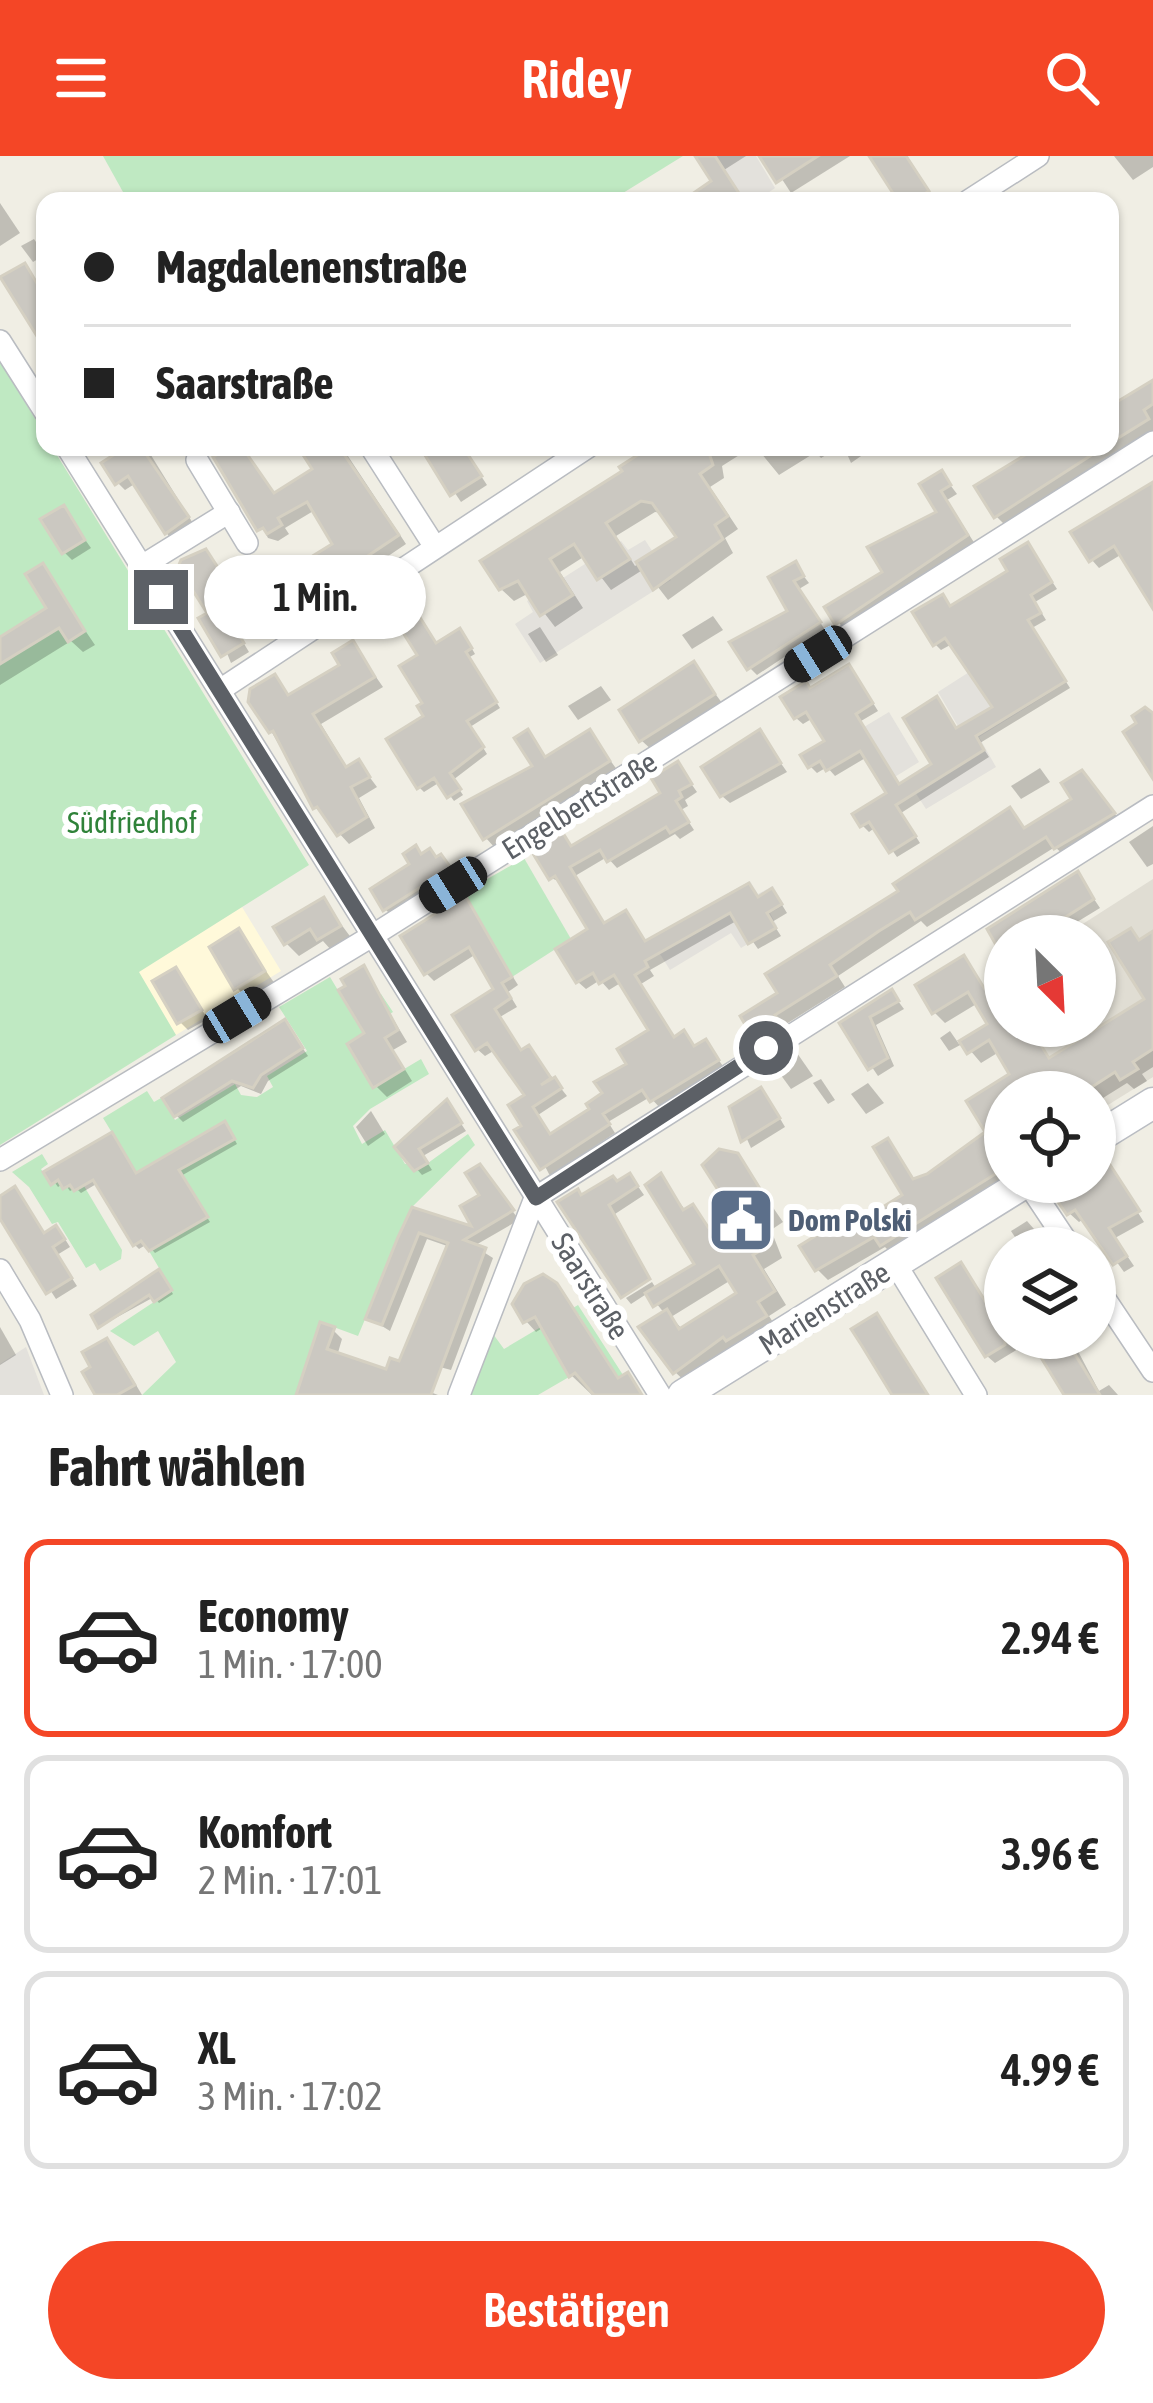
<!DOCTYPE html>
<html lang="de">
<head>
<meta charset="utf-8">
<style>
	:root { --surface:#fff; --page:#f6f6f6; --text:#222; --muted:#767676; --line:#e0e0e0; --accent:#f44626 }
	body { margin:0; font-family:"Asap Condensed",sans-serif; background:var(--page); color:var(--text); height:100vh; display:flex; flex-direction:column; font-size:45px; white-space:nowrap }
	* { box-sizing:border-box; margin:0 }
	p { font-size:39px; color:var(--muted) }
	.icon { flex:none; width:66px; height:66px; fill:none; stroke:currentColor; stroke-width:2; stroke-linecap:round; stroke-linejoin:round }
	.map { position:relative; height:1239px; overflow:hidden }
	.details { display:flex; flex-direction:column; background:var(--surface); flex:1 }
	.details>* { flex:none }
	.guide { position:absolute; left:36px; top:36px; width:1083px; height:264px; border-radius:24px; box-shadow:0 3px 9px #0004; display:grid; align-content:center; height:264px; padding:0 48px; background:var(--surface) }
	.needle { width:78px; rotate:156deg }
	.controls { position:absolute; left:984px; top:759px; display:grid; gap:24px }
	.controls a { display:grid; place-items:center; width:132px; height:132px; border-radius:50%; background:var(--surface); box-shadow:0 3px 9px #0004; font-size:60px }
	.end { position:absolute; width:54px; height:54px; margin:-27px; border:15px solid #5c6066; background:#fff; box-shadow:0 0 0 6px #fff }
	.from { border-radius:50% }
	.bubble { position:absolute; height:84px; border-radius:42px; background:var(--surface); box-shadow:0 3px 9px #0004; font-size:39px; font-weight:600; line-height:84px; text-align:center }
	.car { position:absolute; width:36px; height:72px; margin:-36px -18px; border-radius:15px; box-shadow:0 0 9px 3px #0007; background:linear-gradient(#222 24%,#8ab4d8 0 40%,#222 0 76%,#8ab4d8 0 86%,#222 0) }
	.guide b { display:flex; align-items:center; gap:42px; height:114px; font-size:45px }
	.guide b+b { border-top:3px solid var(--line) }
	.guide i { width:30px; height:30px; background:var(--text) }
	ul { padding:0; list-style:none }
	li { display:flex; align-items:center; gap:36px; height:198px; margin:0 24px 18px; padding:0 24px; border:6px solid var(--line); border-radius:24px }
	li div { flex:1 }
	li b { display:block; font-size:45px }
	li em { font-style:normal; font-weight:600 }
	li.on { border-color:var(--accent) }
	li>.icon { width:108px; height:108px; stroke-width:1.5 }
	h2 { padding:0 48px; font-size:54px; line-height:144px }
	.cta { display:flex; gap:24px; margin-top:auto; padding:24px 48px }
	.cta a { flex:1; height:138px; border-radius:72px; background:var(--accent); color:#fff; font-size:48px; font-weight:600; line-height:138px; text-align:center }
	header { display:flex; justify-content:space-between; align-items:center; height:156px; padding:0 48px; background:var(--accent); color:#fff; font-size:54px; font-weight:600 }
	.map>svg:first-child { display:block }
</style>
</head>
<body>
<header><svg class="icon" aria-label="menu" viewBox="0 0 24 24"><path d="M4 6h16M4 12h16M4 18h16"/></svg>Ridey<svg class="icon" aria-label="search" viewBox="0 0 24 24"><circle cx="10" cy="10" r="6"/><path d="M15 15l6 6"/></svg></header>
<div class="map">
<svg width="1153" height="1239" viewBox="0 0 1153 1239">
	<rect width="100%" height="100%" fill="#f0eee4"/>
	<polygon fill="#fff9da" points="242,751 281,815 176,879 138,816"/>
	<g fill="#e3e1dc">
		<polygon points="695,0 756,0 775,32 756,45 724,45"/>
		<polygon points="645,384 671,424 540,507 515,468 533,456 527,445 621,385 628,394"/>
		<polygon points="1035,474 1067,526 979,581 996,611 926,653 906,622 966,584 938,536"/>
		<polygon points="889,556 919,606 880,630 849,580"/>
		<polygon points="750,725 758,738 773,730 784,749 770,757 777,770 741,792 731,777 670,814 650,782"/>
		<polygon points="26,1191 44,1239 0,1239 0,1208"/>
	</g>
	<polygon fill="#e0ddd3" points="1153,723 1153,921 1095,957 1095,936 1074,936 1029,870 1095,870 1095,780 1064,780"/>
	<g fill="#bfe9c2">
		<polygon points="103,0 683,0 610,45 128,45"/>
		<polygon points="0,205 45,279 45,291 52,291 309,709 139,816 176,879 0,989"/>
		<polygon points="524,702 571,783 512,821 463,737"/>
		<polygon points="330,821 351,856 381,838 393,856 370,870 374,931 421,903 429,918 370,953 353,970 362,988 385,974 405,1008 428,1007 468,978 475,989 412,1051 358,1180 320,1166 296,1239 142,1239 176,1206 158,1175 134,1190 110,1175 172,1134 149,1095 207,1061 169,998 101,1038 82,1008 125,998 103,962 147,935 154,946 161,942 175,964 235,928 241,939 257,941 273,931 267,920 307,895 279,851"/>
		<polygon points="42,998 48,1008 41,1013 51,1029 58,1025 75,1035 84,1030 122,1094 121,1103 100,1115 95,1107 86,1112 58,1066 52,1068 29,1031 12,1016"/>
		<polygon points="578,1149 623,1219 618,1222 579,1159 572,1163 569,1221 538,1239 469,1239 493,1178 504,1193"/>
	</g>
	<g fill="#0003" fill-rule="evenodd">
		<polygon points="704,0 746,0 724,14 743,45 686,45 716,26"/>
		<polygon points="767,0 850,0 791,37"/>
		<polygon points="881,0 907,0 936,45 901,45"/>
		<polygon points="1114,0 1153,0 1153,11 1133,24"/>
		<polygon points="0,47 20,77 0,90"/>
		<polygon points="34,83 45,99 33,106 21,90"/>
		<polygon points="1153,235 1153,278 1007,371 996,360 1045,291 1110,291 1110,252"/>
		<polygon points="110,291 146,291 194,369 171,384 136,327 125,334 118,327"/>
		<polygon points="220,291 240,291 275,340 316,314 302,291 342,291 406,388 292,465 283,456 270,464 262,456 336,389 315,354 285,372 289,378 278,385 268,382"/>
		<polygon points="424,291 462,291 487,329 461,346"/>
		<path d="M655,291H752L722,310L724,322L710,331L738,373L725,382L733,397L668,444L644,413L611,434L585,400L560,416L583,452L555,471L529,437L514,445L501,433ZM655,356L663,357L680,382L635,410L616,380Z"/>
		<polygon points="756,291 835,291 836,293 821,302 816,296 779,319"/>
		<polygon points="844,291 874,291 851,307"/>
		<polygon points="942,318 957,338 947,344 975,388 846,476 828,452 886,417 940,357 923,329"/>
		<polygon points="1153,329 1153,446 1122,398 1099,412 1092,404"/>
		<polygon points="63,353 91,392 72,404 64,396"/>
		<polygon points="1028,389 1057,433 1035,446 1046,464 1032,472 1070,532 980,587 989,601 901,657 920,687 897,701 876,671 869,676 862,669 890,638 867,601 835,620 827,611 817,617 810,610 828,586 813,562 803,568 796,562 811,535 855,518 878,555 861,565 900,630 936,609 958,575 996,552 952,488 941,494 935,488 951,453 1011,416"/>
		<polygon points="213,404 231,433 221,439 225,445 220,448 249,496 231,507 211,458"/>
		<polygon points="795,409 809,427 799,433 825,474 757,519 750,512 791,456"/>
		<polygon points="42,411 95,489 83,496 71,485 0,529 0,485 50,453"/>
		<polygon points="713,460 723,474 692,493 682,479"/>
		<polygon points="540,471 558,499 546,506 528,478"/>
		<polygon points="465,481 475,498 468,502 500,552 470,571 487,598 453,624 463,639 454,645 440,626 424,636 419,631 437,490"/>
		<polygon points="353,488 383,531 321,568 348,613 359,607 377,631 359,642 375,672 349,688 316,652 271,575 275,522 291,541 343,510"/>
		<polygon points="694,509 725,551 654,596 641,584"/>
		<polygon points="601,530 611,544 578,564 568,550"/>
		<polygon points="528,577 548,603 590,577 618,615 495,692 486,682 536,612"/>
		<polygon points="760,577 787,616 730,647 722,640"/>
		<polygon points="678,609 697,636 685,644 688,650 681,654 694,674 680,683 675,678 617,712 607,701 575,720 606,770 626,758 647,788 749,730 759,743 772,736 779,744 787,757 772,766 781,780 758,793 738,764 650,814 654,820 641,828 675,884 684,878 695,892 706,886 725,913 660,952 650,941 608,966 615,977 550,1020 525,971 528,940 495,894 485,900 477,893 497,834 476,798 434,825 426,817 464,743 518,829 508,836 517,851 500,861 523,897 536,901 567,940 538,959 551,980 593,953 652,875 622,826 609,834 600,824 586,833 578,826 592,774 563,727 551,722 572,693 664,638"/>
		<polygon points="1040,612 1050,626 1021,643 1011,630"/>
		<polygon points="1091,627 1122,667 1066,701 1055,691 927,771 921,765 838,820 845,831 783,870 787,876 765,890 756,880 781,838 902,736 1010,655 1026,674"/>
		<polygon points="1153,670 1153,708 1147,711 1129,686"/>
		<polygon points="423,700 449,709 457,721 393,761 385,753"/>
		<polygon points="1078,719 1100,752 1054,780 1005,780 1005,798 991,774"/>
		<polygon points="324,745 352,783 332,795 323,785 299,800 286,787"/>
		<polygon points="239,776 275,828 249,844 237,832"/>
		<polygon points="1153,781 1153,911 1142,918 1147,925 1134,933 1127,927 1095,947 1095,936 1005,936 1005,1026 894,1100 885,1091 828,1124 817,1113 850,1075 907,1040 888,986 916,1025 989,977 970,946 1013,919 999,896 981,907 964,887 949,895 940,882 950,875 959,888 991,869 978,847 945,867 934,856 964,803 987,834 1005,823 1005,870 1018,870 1052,904 1151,842 1141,786"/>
		<polygon points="363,813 407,886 393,894 412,925 387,941 376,930"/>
		<polygon points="176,815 208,863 188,874 180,866"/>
		<polygon points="892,837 904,853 876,869 894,910 878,920 843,868"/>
		<polygon points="285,866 308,900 268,925 261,938 241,930 183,966 176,959"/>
		<polygon points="797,897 813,920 791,933 775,911"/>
		<polygon points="821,923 835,944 828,948 813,927"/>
		<polygon points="868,927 884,947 866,958 851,938"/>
		<polygon points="768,942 785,971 751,992 733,952"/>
		<polygon points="447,947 466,975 423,1000 432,1014 422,1019 398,991"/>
		<polygon points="371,955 385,978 368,990 356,971"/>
		<polygon points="229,973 237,988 181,1020 210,1066 155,1097 147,1088 139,1093 135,1089 98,1027 81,1037 76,1032 70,1035 64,1027 58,1031 48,1017 137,1020"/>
		<path d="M737,999L783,1066L771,1074L782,1102L764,1113L786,1149L769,1160L778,1174L689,1229L675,1216L665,1158L648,1137L631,1148L626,1142L652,1126L657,1134L698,1109L660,1021L686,1055L692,1051L711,1073L736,1057ZM731,1124L740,1138L683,1174L671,1161Z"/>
		<polygon points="1106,1007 1144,1066 1115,1082 1134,1110 1124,1116 1085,1062 1079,1066 1069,1057 1069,1026 1095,1026 1095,1010"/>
		<polygon points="487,1020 519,1064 474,1090 493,1102 451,1214 414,1204 450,1091 427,1083 390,1175 369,1162 414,1054 478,1075"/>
		<polygon points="613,1023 637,1029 644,1039 615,1058 649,1120 622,1138 561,1047"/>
		<polygon points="15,1034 45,1079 63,1080 70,1091 57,1099 77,1130 56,1143 0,1057 0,1044"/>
		<polygon points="1027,1065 1034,1073 1046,1092 1022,1092 1011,1075"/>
		<polygon points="961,1110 1000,1168 1005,1165 1005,1182 1022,1182 1026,1188 995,1207 987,1200"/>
		<polygon points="162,1120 173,1138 159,1147 154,1141 101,1170"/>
		<polygon points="556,1129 620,1224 627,1220 643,1239 592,1239 571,1219 544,1171 536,1176 526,1165"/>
		<polygon points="0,1171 16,1199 0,1209"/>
		<polygon points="333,1174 342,1183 337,1200 438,1239 305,1239"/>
		<polygon points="1033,1182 1071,1182 1099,1235 1109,1229 1118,1239 1068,1239"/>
		<polygon points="106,1185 116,1195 142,1239 99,1239"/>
	</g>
	<g fill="#cbc8c1" stroke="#d5d0c2" stroke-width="3">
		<polygon points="695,0 715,0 744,45 682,45 711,25"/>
		<polygon points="759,0 818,0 776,27"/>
		<polygon points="869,0 906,0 929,35 913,45 898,45"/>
		<polygon points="25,107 45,141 45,193 0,121"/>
		<polygon points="1153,224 1153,248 1144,254 1149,263 1110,287 1110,250"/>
		<polygon points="126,291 141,291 189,361 165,378 128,320 115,329 101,307"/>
		<polygon points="216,291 242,291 274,337 312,313 298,291 339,291 399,379 281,458 275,448 260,458 251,443 264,430 332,388 307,346 278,362 282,369 267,378 263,372 257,375 213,301 220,297"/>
		<polygon points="420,291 463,291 482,320 450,340"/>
		<polygon points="650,291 707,291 713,309 700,318 728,360 715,369 723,383 653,434 636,406 676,381 652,347 641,345 606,367 630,403 597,424 574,388 550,403 573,439 540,460 518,425 499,434 480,405 622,315 619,311"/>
		<polygon points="1038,291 1104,291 994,362 974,330"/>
		<polygon points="942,314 951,329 941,335 968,379 835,469 824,451 882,416 867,391 936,356 919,328"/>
		<polygon points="1153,326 1153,453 1114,390 1089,406 1070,376"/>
		<polygon points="64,349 85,384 62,398 40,363"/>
		<polygon points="1028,386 1052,426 1031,439 1041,457 1028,464 1066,525 976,580 984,594 896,649 916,680 889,697 869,666 860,671 852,658 886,637 860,595 826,615 820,605 808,612 800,599 824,585 806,556 794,563 780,541 806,525 810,532 849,508 873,547 856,558 899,628 931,608 903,562 937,540 956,572 992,551 945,482 933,490 912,456 943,438 950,450 1007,415 1000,403"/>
		<polygon points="206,393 226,424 216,430 220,436 215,439 244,487 221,501 198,462 207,457 178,411 181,404"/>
		<polygon points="796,405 804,420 794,425 821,466 747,514 729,486 787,455 768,421"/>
		<polygon points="43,407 85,475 68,486 59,472 0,508 0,481 46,452 25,418"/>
		<polygon points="406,439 436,487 460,472 472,492 466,496 497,546 467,565 484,591 450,617 461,633 447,642 434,622 417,633 386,583 423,560 417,550 422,547 399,510 417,499 387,451"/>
		<polygon points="353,484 375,521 313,558 346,611 359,603 370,621 351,631 367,661 337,680 317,651 313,653 273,575 269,577 248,546 250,533 275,518 288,539 339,509 332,497"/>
		<polygon points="694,505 715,538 639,586 619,554"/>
		<polygon points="1145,551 1153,557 1153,623 1123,576 1136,567 1132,560"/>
		<polygon points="528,573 545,601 590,573 610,605 483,684 461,648 532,610 514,582"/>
		<polygon points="760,573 781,607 720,641 701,611"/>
		<polygon points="678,605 692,628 679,635 682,641 676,645 689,666 670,677 666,671 607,706 600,694 570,711 604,767 626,754 645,785 749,727 758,741 772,732 782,748 767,757 776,772 748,788 730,757 645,805 648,811 635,819 674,881 684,874 694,890 706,883 719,904 650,946 642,934 603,958 610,968 540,1014 514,974 521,970 508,949 524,939 487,887 475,895 452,859 493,833 469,791 424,819 400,780 465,739 512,821 502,827 511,842 495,853 521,894 529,889 551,922 541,929 555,921 562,932 533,951 550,978 589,953 586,948 602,937 594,926 626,908 617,893 648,874 614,819 599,828 593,817 576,827 555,793 587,773 555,720 549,724 532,696 563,677 571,690 660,637 651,622"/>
		<polygon points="1082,614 1115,657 1054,693 1046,681 915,764 910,756 879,775 830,809 837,820 775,859 779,866 753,882 740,860 777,837 765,818 898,735 893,728 1010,651 1024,672 1071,643 1061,627"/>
		<polygon points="416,689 421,698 430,692 436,701 441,698 451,712 383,755 370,733 409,708 403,698"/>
		<polygon points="1078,715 1094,743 1036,780 1005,780 1005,805 987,773"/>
		<polygon points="324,741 341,770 317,784 310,773 284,789 273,771"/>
		<polygon points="239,772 265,815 234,834 209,791"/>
		<polygon points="1131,772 1139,784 1153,775 1153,893 1133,906 1138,913 1120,924 1115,916 1084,936 1050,936 1040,920 1005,936 1005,1012 880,1090 874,1081 815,1115 799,1090 843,1063 849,1072 902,1039 873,991 888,982 913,1023 927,1018 985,976 966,945 1009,918 989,884 967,898 959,885 987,868 968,836 932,858 915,829 964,799 984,832 1005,819 1005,870 1029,870 1049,902 1144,843 1108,786"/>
		<polygon points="364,809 398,874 385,882 404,913 373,932 347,888 364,877 338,834 345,830 341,823"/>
		<polygon points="176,811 202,854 177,868 152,825"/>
		<polygon points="892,833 899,845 870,861 888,902 868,914 839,867"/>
		<polygon points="285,863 303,892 261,919 253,932 232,925 174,961 162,942"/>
		<polygon points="761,931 780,962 741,986 729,951"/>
		<polygon points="447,943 462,967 419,993 428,1007 414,1015 394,991"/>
		<polygon points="225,965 235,983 179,1014 208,1061 149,1095 141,1085 133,1090 93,1024 74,1035 70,1029 63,1033 58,1024 51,1029 43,1016 112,976 136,1017"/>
		<polygon points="719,993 738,997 772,1052 759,1060 771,1088 753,1099 775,1135 758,1146 767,1160 726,1185 723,1181 673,1218 638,1171 667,1153 679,1173 736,1137 719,1110 653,1151 645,1137 694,1108 645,1029 661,1017 683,1054 693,1048 708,1071 732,1056 702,1009"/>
		<polygon points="1095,1002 1107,1004 1140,1055 1109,1072 1127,1100 1113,1109 1075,1054 1067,1059 1050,1034 1063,1026 1095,1026"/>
		<polygon points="480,1008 514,1054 464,1084 486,1092 431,1239 296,1239 320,1166 335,1171 327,1193 386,1213 390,1202 399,1205 448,1087 419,1077 382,1169 365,1163 398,1081 412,1051 471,1070 460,1050 479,1039 465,1017"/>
		<polygon points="630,1017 638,1030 609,1049 650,1123 621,1142 557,1046 578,1033 581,1039 613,1020 617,1025"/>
		<polygon points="15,1030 44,1077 56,1069 65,1083 53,1091 72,1122 46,1138 0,1063 0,1040"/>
		<polygon points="961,1106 998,1166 1005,1162 1005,1189 985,1201 936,1122"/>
		<polygon points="159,1113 172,1134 154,1146 149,1139 98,1172 91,1159"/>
		<polygon points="543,1118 557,1127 618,1222 628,1216 642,1239 594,1239 575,1217 569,1221 535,1161 523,1167 512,1148 524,1128"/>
		<polygon points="877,1157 894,1185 928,1239 892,1239 862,1190 851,1173"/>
		<polygon points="107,1182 135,1229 117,1239 95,1239 82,1216 90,1211 82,1196"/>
		<polygon points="1029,1182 1065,1182 1100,1239 1064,1239"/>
	</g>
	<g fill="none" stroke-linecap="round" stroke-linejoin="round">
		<g stroke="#b9bcc1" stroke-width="24">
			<g id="street">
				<polyline points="968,45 1038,0"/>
				<polyline points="0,185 45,256"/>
				<polyline points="67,291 660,1239"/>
				<polyline points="371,291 435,391"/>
				<polyline points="197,304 247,387"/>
				<polyline points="142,410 229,356"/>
				<polyline points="220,534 588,291"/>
				<polyline points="0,1004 372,780 1153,286"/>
				<polyline points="1027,1026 1071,1092"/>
				<polyline points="895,1107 976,1239"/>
				<polyline points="0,1114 30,1164 62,1239"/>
				<polyline points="1095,1128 1153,1215"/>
				<polyline points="459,1239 535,1042 1153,650"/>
			</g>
		</g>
		<g stroke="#babdc3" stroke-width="33">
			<g id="secondary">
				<polyline points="1095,983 1153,947"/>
				<polyline points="683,1239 1026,1026"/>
			</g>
		</g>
		<use href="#street" stroke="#fff" stroke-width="21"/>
		<use href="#secondary" stroke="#fff" stroke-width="30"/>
	</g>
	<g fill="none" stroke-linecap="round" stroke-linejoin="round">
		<polyline stroke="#5c6066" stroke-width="15" points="161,441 536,1042 766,892"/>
	</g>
	<defs>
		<g id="civic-square" transform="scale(3.45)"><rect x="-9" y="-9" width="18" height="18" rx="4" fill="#5c6f8a" stroke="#fff"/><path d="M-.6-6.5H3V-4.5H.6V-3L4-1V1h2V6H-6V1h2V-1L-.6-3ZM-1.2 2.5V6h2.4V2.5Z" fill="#fff"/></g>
	</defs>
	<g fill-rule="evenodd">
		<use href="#civic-square" x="741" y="1064"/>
	</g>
	<g text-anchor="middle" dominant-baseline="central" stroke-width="12" stroke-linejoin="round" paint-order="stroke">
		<g font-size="30" fill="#5c6066" stroke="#fff">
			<text transform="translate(579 649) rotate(-32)">Engelbertstraße</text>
			<text transform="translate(591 1130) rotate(58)">Saarstraße</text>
			<text transform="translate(824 1152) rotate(-32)">Marienstraße</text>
		</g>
		<g font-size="30" fill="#2f8239" stroke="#fff">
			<text x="132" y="666">Südfriedhof</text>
		</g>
		<g font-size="30" font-weight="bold" fill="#4e5e75" stroke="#fff" text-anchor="start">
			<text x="788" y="1064">Dom Polski</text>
		</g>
	</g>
</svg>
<div class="controls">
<a><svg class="needle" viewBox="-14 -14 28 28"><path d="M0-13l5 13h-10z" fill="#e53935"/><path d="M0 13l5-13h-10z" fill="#767676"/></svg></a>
<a><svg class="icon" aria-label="locate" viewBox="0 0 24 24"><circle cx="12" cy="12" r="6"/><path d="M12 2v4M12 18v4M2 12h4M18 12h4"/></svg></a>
<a><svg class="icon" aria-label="layers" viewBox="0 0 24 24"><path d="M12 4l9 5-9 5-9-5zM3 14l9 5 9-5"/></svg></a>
</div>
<i class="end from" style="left:766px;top:892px"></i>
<i class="end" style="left:161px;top:441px"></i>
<div class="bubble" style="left:204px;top:399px;width:222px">1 Min.</div>
<i class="car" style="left:818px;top:498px;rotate:238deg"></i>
<i class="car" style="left:453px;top:729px;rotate:238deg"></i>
<i class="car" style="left:237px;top:859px;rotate:59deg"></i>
<div class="guide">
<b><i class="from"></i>Magdalenenstraße</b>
<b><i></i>Saarstraße</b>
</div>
</div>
<section class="details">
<h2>Fahrt wählen</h2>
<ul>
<li class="on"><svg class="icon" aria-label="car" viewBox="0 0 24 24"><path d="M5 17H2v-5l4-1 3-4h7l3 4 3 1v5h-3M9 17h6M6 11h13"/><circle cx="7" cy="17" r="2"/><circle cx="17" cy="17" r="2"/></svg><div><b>Economy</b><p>1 Min. · 17:00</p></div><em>2.94 €</em></li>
<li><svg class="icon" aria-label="car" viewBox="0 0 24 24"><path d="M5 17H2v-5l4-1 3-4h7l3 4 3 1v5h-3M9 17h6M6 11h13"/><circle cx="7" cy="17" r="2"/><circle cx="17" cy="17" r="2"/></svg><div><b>Komfort</b><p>2 Min. · 17:01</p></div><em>3.96 €</em></li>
<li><svg class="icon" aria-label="car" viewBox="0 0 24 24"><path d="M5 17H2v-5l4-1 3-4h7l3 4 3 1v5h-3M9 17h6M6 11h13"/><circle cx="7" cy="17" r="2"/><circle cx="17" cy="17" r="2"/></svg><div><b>XL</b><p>3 Min. · 17:02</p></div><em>4.99 €</em></li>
</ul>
<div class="cta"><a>Bestätigen</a></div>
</section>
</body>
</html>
